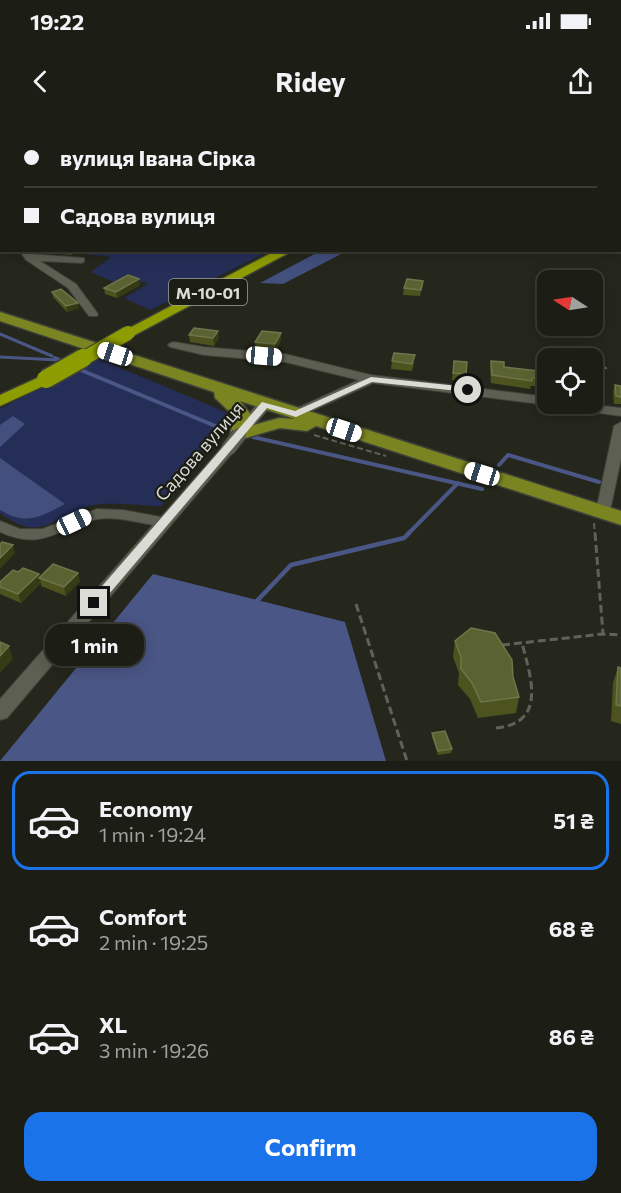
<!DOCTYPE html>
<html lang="en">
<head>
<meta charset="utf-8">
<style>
	:root { --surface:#1c1d15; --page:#292a22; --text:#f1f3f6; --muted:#a0a2a0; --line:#3a3b34; --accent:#1a73e8 }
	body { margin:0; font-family:Commissioner,sans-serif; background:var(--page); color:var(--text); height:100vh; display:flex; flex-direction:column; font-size:22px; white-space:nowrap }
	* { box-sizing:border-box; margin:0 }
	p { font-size:20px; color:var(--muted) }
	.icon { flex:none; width:33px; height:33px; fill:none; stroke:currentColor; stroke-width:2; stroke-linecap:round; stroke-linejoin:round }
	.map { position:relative; height:641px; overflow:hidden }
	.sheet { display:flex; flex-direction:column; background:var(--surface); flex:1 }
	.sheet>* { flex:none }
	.guide { position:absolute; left:0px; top:0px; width:621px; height:132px; box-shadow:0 3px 15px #0003,0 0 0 2px var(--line); display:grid; align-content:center; height:132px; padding:0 24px; background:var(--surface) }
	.needle { width:39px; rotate:282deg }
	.fabs { position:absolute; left:537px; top:150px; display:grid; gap:12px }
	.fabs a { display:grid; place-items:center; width:66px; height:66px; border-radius:12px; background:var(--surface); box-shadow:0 3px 15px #0003,0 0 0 2px var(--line); font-size:30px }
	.end { position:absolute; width:27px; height:27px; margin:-14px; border:8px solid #dadcd5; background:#111; box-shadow:0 0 0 3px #111 }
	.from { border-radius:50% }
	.bubble { position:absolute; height:42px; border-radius:18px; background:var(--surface); box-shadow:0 3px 15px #0003,0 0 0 2px var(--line); font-size:20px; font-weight:700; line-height:42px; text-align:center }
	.car { position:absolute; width:18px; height:36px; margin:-18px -9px; border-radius:8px; box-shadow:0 0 4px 2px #0007; background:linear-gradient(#fff 24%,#345 0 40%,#fff 0 76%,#345 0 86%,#fff 0) }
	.guide b { display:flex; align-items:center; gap:21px; height:57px; font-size:22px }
	.guide b+b { border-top:2px solid var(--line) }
	.guide i { width:15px; height:15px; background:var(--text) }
	ul { padding:10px 0 0; list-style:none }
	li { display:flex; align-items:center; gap:18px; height:99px; margin:0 12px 9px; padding:0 12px; border:3px solid transparent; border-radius:18px }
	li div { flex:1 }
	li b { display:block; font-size:22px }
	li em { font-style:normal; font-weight:700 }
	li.active { border-color:var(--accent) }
	li>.icon { width:54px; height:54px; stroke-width:1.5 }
	.action { display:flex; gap:12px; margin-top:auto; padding:12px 24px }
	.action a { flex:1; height:69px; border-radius:18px; background:var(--accent); color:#fff; font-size:24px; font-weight:700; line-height:69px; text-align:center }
	.status { display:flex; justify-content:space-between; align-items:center; height:42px; padding:0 30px; background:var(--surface); direction:ltr }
	.status svg { height:16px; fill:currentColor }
	header { display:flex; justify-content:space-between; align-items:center; height:78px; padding:0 24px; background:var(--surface); font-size:27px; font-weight:700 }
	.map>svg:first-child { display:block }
</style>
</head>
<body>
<div class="status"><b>19:22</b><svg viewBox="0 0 49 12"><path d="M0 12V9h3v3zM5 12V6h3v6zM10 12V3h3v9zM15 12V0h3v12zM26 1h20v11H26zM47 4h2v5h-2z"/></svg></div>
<header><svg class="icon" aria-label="back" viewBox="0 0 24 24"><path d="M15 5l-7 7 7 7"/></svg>Ridey<svg class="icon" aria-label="share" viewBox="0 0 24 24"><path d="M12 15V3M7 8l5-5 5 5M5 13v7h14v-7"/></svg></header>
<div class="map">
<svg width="621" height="641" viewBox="0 0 621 641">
	<rect width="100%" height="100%" fill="#25271c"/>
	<g fill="#252e57">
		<polygon points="78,130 269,131 150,190 124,178 148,164 128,157 116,163 91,152 111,137 77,133"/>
		<path d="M97,238L228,293L161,386C142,386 107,381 90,386C52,397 41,424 0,393V289Z"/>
	</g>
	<g fill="#434f7d">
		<polygon points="322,130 347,131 283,164 260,163"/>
		<polygon points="13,296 25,304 0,327 0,305"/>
		<path d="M0,338L65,384C40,397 27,406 0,390Z"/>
	</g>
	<polygon fill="#4a5685" points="153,454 345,502 386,641 0,641"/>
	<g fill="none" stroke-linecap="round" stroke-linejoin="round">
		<g stroke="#4a5685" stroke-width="3">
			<polyline points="0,214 52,236"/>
			<polyline points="0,237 58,240"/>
		</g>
		<g stroke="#4a5685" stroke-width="4">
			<polyline points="55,238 64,242"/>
			<polyline points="76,248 225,310"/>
			<polyline points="253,317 482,369"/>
			<polyline points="499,345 508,335 599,362"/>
			<polyline points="407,415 458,363"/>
		</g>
		<polyline stroke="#4a5685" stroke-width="4.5" points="254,484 291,445 404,418 409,413"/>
		<g stroke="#3f4138" stroke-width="2">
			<g id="minor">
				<polygon points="506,0 520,2 508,2"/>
				<polygon points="19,130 29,130 31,134 84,138 84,142 81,143 40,141 76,164 98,194 97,196 89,196 68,168 26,140"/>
				<polygon points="174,222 204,227 285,234 371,255 548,277 548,284 553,284 548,285 373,263 296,298 291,297 290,294 291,291 359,260 285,242 204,235 170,227 168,225 170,223"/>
				<polygon points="265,280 270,281 271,284 270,287 245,316 235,316 233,313 235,310 260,281"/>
				<polygon points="556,284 587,284 621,288 621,296 562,288"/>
				<polygon points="621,302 621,339 610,391 608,395 598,395 596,391 614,306"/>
				<path d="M228,325L233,326L235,329L233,332L7,598L0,600V579L153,405C136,402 115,396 98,399C58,407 44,432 0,412V401L20,409H42L97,389L123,390L161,397L223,326Z"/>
			</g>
		</g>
		<g stroke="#3f4138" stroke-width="3">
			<path id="major" d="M0,192L621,391V405L316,306L307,311L280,308L239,320L233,319L230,315L234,296L215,278L214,272L0,201ZM240,281L295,299L279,298L250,306L252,296Z"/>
		</g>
		<g stroke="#3f4138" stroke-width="3">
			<g id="highway">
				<polygon points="525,0 535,0 524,2"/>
				<polygon points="541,0 552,0 540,2"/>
				<polygon points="277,130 294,130 133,216 128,218 120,213"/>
				<polygon points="46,254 52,256 54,259 52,262 0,286 0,275"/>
			</g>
		</g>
		<g stroke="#606258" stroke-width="2" stroke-dasharray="6 3" stroke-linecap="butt">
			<polyline points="314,315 386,336"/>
			<polyline points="594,403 595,415"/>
		</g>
		<g stroke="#606258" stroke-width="3" stroke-dasharray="8 4" stroke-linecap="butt">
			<polyline points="595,413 603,514"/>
			<polyline points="356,484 407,641"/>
			<polyline points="502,525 603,514 621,515"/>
			<path d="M496,608C547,603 531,558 522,523"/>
		</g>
		<use href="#minor" fill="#5d5f53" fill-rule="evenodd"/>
		<use href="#major" fill="#7a8421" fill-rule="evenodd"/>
		<use href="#highway" fill="#8d9c00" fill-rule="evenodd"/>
		<g stroke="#3f4138" stroke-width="16" stroke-linecap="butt">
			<polyline id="minor-bridge" points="228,329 239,315"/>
		</g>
		<g stroke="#3f4138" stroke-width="16" stroke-linecap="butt">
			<polyline id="highway-bridge-far1" points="81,240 128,213"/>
		</g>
		<g stroke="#3f4138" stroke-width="21" stroke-linecap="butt">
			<polyline id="highway-bridge" points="46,259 83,238"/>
		</g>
		<use href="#minor-bridge" stroke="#5d5f53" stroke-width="14"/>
		<use href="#highway-bridge-far1" stroke="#8d9c00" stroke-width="14"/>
		<use href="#highway-bridge" stroke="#8d9c00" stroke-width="18"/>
	</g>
	<g fill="#4c531e">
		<polygon points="302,0 456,0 456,2 304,2"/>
		<polygon points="47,130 74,130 72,135 47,133"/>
		<polygon points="423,161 420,176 403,175 404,168"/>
		<polygon points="140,165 117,178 105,174 104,168"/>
		<polygon points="52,172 79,188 67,192 53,177"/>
		<polygon points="189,215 219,218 214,226 190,222"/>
		<polygon points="281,220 276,231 256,229 255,222"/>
		<polygon points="392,241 414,242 412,251 391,249"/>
		<polygon points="454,241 467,242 465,261 452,260"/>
		<polygon points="491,241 504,247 537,258 536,266 531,266 530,269 491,263 490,248"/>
		<polygon points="592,263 598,271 595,280 592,280"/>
		<polygon points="615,265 621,266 621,284 614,284 613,272"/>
		<polygon points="18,452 40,457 80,461 66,476 41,466 41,463 21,483 0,474 0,462"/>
		<polygon points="455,521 513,557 519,577 516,593 478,598 470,579 458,565 459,553 453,537"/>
		<polygon points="618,547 621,548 621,604 611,601 613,563"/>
		<polygon points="432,613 452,629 451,633 438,635 432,617"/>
	</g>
	<g fill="#363b15">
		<polygon points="139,159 140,165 117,178 116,172"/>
		<polygon points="78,183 79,188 67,192 66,186"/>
		<polygon points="218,211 219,218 214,226 213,218"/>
		<polygon points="281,213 281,220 276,231 275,224"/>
		<polygon points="606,248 604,256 592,258 592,251"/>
		<polygon points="13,425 15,433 0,449 0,438"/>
		<polygon points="78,453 80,461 66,476 64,467"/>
		<polygon points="39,454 41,463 21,483 18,474"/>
		<polygon points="9,526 13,539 0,553 0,536"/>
	</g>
	<g fill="#5b6231" stroke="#6f754b" stroke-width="1.5">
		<polygon points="14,0 99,0 97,2 12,2"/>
		<polygon points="225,0 288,0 287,2 253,2"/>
		<polygon points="318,0 452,0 451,2 320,2"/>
		<polygon points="620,15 621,15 621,33 620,34"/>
		<rect x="0" y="20" width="2" height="66"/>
		<polygon points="2,99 2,109 0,108 0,102"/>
		<polygon points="128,155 139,159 116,172 104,168"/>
		<polygon points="407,159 423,161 421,170 404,168"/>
		<polygon points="61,169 78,183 66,186 52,172"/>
		<polygon points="194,208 218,211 213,218 189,215"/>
		<polygon points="262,211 281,213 275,224 255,222"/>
		<polygon points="394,233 415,235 412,244 392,241"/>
		<polygon points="594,237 606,248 592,251 592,240"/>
		<polygon points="454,241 467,242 466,254 453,253"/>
		<polygon points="491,241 504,242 504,247 538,251 537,258 532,258 532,261 492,255"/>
		<polygon points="592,263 600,263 597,273 592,272"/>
		<polygon points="615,265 621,266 621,277 616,276"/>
		<polygon points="2,422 13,425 0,438 0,424"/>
		<polygon points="53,444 78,453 64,467 39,458"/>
		<polygon points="23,448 39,454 18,474 0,467 0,462 13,450 18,452"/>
		<polygon points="471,508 495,513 512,540 513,557 519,577 481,582 472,563 461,549 461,537 455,521"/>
		<polygon points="0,522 9,526 0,536"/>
		<polygon points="618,547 621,548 621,586 616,585"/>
		<polygon points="445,611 452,629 438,631 432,613"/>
	</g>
	<polygon fill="#dadcd5" points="371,257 468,267 472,270 468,272 372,262 296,297 267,288 98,487 90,487 90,480 262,282 295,291"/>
	<g text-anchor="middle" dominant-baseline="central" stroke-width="4.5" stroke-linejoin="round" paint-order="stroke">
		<rect fill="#1b1d13" stroke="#a1a39b" stroke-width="1.5" x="169" y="159" width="78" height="26" rx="4.5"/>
		<g font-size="16" font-weight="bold" fill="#dadcd5">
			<text x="208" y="172">М-10-01</text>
		</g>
		<g font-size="18" fill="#dadcd5" stroke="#1b1d13">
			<text transform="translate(199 331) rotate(-49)">Садова вулиця</text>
		</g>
	</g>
</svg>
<div class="fabs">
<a><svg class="needle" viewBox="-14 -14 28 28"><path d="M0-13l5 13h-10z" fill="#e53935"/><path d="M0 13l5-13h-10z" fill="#a0a2a0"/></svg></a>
<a><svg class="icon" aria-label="locate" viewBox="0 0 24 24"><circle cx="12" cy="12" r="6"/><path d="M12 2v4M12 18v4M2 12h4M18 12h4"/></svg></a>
</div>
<i class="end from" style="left:468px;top:270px"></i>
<i class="end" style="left:94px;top:483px"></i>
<div class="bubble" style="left:45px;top:504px;width:99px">1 min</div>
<i class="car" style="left:115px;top:234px;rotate:288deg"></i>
<i class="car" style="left:264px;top:236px;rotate:95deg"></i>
<i class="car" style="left:344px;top:310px;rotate:108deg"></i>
<i class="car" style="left:482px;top:354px;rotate:287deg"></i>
<i class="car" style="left:74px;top:402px;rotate:65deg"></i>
<div class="guide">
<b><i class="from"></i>вулиця Івана Сірка</b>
<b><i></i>Садова вулиця</b>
</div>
</div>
<section class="sheet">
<ul>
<li class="active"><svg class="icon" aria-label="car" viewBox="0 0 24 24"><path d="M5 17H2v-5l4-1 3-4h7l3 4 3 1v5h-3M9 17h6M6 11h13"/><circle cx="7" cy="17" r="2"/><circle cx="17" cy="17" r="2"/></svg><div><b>Economy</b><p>1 min · 19:24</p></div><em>51 ₴</em></li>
<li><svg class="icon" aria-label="car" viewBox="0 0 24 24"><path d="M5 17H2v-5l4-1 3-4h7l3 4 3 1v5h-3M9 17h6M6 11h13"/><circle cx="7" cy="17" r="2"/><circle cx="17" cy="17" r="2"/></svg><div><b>Comfort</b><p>2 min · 19:25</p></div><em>68 ₴</em></li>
<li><svg class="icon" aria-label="car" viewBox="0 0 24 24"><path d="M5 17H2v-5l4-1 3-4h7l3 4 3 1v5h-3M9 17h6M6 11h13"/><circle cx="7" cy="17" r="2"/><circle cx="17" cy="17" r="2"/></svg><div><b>XL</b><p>3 min · 19:26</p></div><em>86 ₴</em></li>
</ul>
<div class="action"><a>Confirm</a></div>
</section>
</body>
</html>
